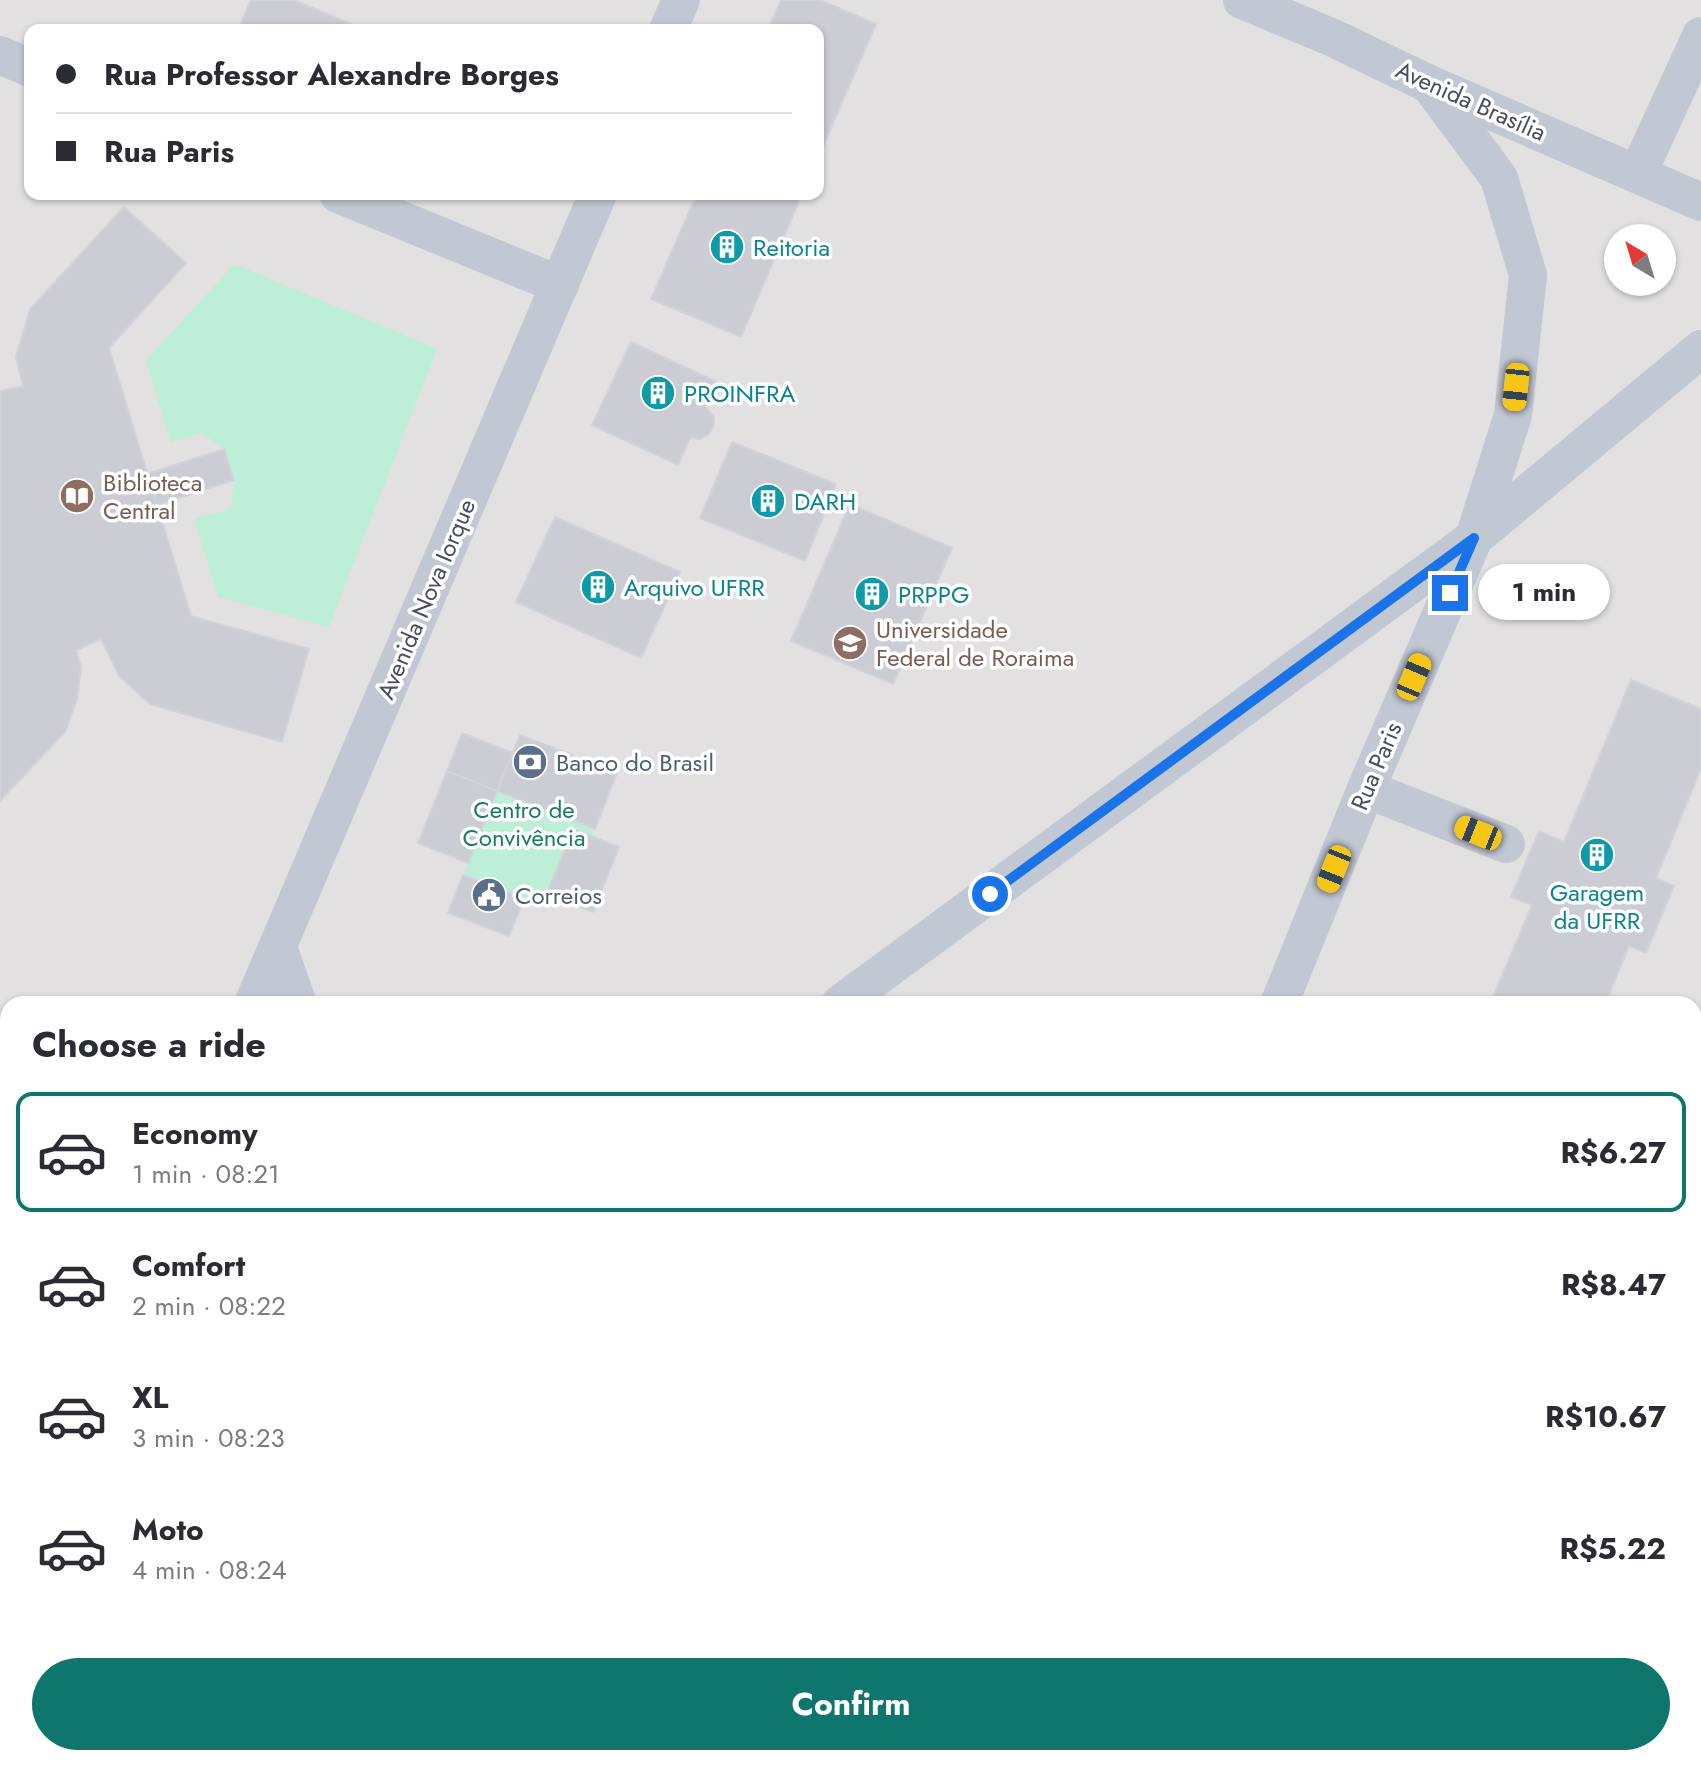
<!DOCTYPE html>
<html lang="en">
<head>
<meta charset="utf-8">
<style>
	:root { --surface:#fff; --page:#f7f7f7; --text:#2b2b33; --muted:#7c7c81; --line:#e1e1e2; --accent:#0f766e }
	body { margin:0; font-family:Jost,sans-serif; background:var(--page); color:var(--text); height:100vh; display:flex; flex-direction:column; font-size:30px; white-space:nowrap }
	* { box-sizing:border-box; margin:0 }
	p { font-size:26px; color:var(--muted) }
	.icon { flex:none; width:44px; height:44px; fill:none; stroke:currentColor; stroke-width:2; stroke-linecap:round; stroke-linejoin:round }
	.map { position:relative; flex:1; overflow:hidden }
	.details { position:absolute; left:0px; top:996px; width:1702px; height:770px; display:flex; flex-direction:column; background:var(--surface); border-radius:24px 24px 0 0; box-shadow:0 2px 6px #0004 }
	.details>* { flex:none }
	.guide { position:absolute; left:24px; top:24px; width:800px; height:176px; border-radius:16px; box-shadow:0 2px 6px #0004; display:grid; align-content:center; height:176px; padding:0 32px; background:var(--surface) }
	.needle { width:52px; rotate:322deg }
	.tools { position:absolute; left:1604px; top:224px; display:grid; gap:16px }
	.tools a { display:grid; place-items:center; width:72px; height:72px; border-radius:50%; background:var(--surface); box-shadow:0 2px 6px #0004; font-size:40px }
	.end { position:absolute; width:36px; height:36px; margin:-18px; border:10px solid #1a73e8; background:#fff; box-shadow:0 0 0 4px #fff }
	.from { border-radius:50% }
	.bubble { position:absolute; height:56px; border-radius:28px; background:var(--surface); box-shadow:0 2px 6px #0004; font-size:26px; font-weight:700; line-height:56px; text-align:center }
	.car { position:absolute; width:24px; height:48px; margin:-24px -12px; border-radius:10px; box-shadow:0 0 6px 2px #0007; background:linear-gradient(#f5c518 24%,#345 0 40%,#f5c518 0 76%,#345 0 86%,#f5c518 0) }
	.guide b { display:flex; align-items:center; gap:28px; height:76px; font-size:30px }
	.guide b+b { border-top:2px solid var(--line) }
	.guide i { width:20px; height:20px; background:var(--text) }
	ul { padding:0; list-style:none }
	li { display:flex; align-items:center; gap:24px; height:120px; margin:0 16px 12px; padding:0 16px; border:4px solid transparent; border-radius:16px }
	li div { flex:1 }
	li b { display:block; font-size:30px }
	li em { font-style:normal; font-weight:700 }
	li.on { border-color:var(--accent) }
	li>.icon { width:72px; height:72px; stroke-width:1.5 }
	h2 { padding:0 32px; font-size:36px; line-height:96px }
	.cta { display:flex; gap:16px; margin-top:auto; padding:16px 32px }
	.cta a { flex:1; height:92px; border-radius:48px; background:var(--accent); color:#fff; font-size:32px; font-weight:700; line-height:92px; text-align:center }
	.map>svg:first-child { display:block }
</style>
</head>
<body>
<div class="map">
<svg width="1701" height="1765" viewBox="0 0 1701 1765">
	<rect width="100%" height="100%" fill="#f1efee"/>
	<path fill="#e2e0e0" fill-rule="evenodd" d="M0,0H1701V1141L1694,1157V1004H8V1758H1441L1438,1765H0ZM30,30H818V194H30ZM1618,238H1662V282H1618Z"/>
	<g fill="#bdeed8">
		<polygon points="234,264 437,349 329,627 218,597 194,519 231,508 234,480 224,449 202,433 171,443 146,361"/>
		<polygon points="462,733 512,753 520,735 617,773 592,836 619,847 593,912 548,893 542,906 524,899 509,936 448,913 468,863 418,843"/>
		<polygon points="8,1638 8,1758 70,1758 70,1765 0,1765 0,1644"/>
	</g>
	<polygon fill="#f2efdf" points="1591,1758 1683,1758 1679,1765 1588,1765"/>
	<g fill="#cbccd4" stroke="#d2d3da" stroke-width="2">
		<polygon points="251,0 294,0 365,30 238,30"/>
		<polygon points="781,0 820,0 876,24 818,158 818,30 768,30"/>
		<polygon points="697,194 802,194 741,337 651,299"/>
		<polygon points="124,207 186,263 109,348 191,616 309,649 282,742 150,704 119,676 101,639 76,650 81,667 77,699 65,732 0,801 0,391 23,386 16,357 30,309"/>
		<polygon points="631,342 715,381 704,405 714,417 714,424 709,434 700,439 690,438 678,465 592,425"/>
		<polygon points="732,442 836,484 805,561 700,518"/>
		<polygon points="224,449 234,480 157,505 147,474"/>
		<polygon points="850,504 952,548 893,684 791,641"/>
		<polygon points="555,517 680,572 641,658 516,602"/>
		<polygon points="1631,680 1701,709 1701,769 1656,878 1674,886 1646,953 1629,946 1605,1004 1490,1004 1532,905 1511,897 1539,831 1564,842"/>
		<polygon points="462,733 513,753 497,791 447,771"/>
		<polygon points="520,735 617,773 595,829 497,791"/>
		<polygon points="447,771 497,791 468,863 418,843"/>
		<polygon points="573,829 619,847 593,912 547,893"/>
		<polygon points="463,875 524,899 509,936 448,913"/>
		<polygon points="1694,1258 1701,1261 1701,1463 1694,1460"/>
		<polygon points="0,1363 8,1373 8,1389 0,1395"/>
		<polygon points="124,1758 246,1758 247,1765 124,1765"/>
		<polygon points="462,1758 573,1758 574,1765 463,1765"/>
		<polygon points="599,1758 713,1758 715,1761 710,1765 604,1765"/>
		<polygon points="1251,1758 1382,1758 1379,1765 1267,1765"/>
	</g>
	<g fill="none" stroke-linecap="round" stroke-linejoin="round">
		<g stroke="#c2c8d3" stroke-width="38">
			<polyline points="1242,0 1331,37 1429,84 1701,202"/>
			<polyline points="668,30 681,0"/>
			<polyline points="0,55 30,68"/>
			<polyline points="1638,173 1701,36"/>
			<polyline points="338,194 560,285"/>
			<polyline points="1366,789 1506,844"/>
			<polyline points="278,947 298,1004"/>
			<polyline points="253,1004 598,194"/>
			<polyline points="840,1004 1474,538 1701,349"/>
			<polyline points="1279,1004 1366,789 1474,538 1513,415 1528,275 1499,178 1429,84"/>
			<polyline points="0,1547 8,1541"/>
			<polyline points="0,1623 8,1617"/>
			<polyline points="70,1758 70,1765"/>
			<polyline points="841,1765 851,1758"/>
			<polyline points="958,1765 962,1758"/>
		</g>
	</g>
	<g fill="none" stroke-linecap="round" stroke-linejoin="round">
		<polyline stroke="#1a73e8" stroke-width="10" points="990,894 1474,538 1450,593"/>
	</g>
	<defs>
		<g id="building-disc" transform="scale(1.8)"><circle r="9.5" fill="#0f9aa8" stroke="#fff"/><path d="M-4-6H4V6H1V3H-1V6H-4ZM-2.5-4.3h1.7v1.8h-1.7ZM.8-4.3h1.7v1.8H.8ZM-2.5-1h1.7V.8h-1.7ZM.8-1h1.7V.8H.8Z" fill="#fff"/></g>
		<g id="library-disc" transform="scale(1.8)"><circle r="9.5" fill="#8d6e63" stroke="#fff"/><path d="M-6-4Q-3-5.5-.7-3.5V5Q-3 3-6 4ZM6-4Q3-5.5 .7-3.5V5Q3 3 6 4Z" fill="#fff"/></g>
		<g id="university-disc" transform="scale(1.8)"><circle r="9.5" fill="#8d6e63" stroke="#fff"/><path d="M0-5L7-2L0 1L-7-2ZM-4 1L0 2.5L4 1V4Q0 6-4 4Z" fill="#fff"/></g>
		<g id="bank-disc" transform="scale(1.8)"><circle r="9.5" fill="#5c6f8a" stroke="#fff"/><path d="M-6-4H6V4H-6ZM0-2.3a2.3 2.3 0 1 0 0 4.6a2.3 2.3 0 1 0 0-4.6Z" fill="#fff"/></g>
		<g id="civic-disc" transform="scale(1.8)"><circle r="9.5" fill="#5c6f8a" stroke="#fff"/><path d="M-.6-6.5H3V-4.5H.6V-3L4-1V1h2V6H-6V1h2V-1L-.6-3ZM-1.2 2.5V6h2.4V2.5Z" fill="#fff"/></g>
	</defs>
	<g fill-rule="evenodd">
		<use href="#building-disc" x="727" y="247"/>
		<use href="#building-disc" x="658" y="393"/>
		<use href="#library-disc" x="77" y="496"/>
		<use href="#building-disc" x="768" y="501"/>
		<use href="#building-disc" x="598" y="587"/>
		<use href="#building-disc" x="872" y="594"/>
		<use href="#university-disc" x="850" y="643"/>
		<use href="#bank-disc" x="530" y="762"/>
		<use href="#building-disc" x="1597" y="855"/>
		<use href="#civic-disc" x="489" y="895"/>
	</g>
	<g text-anchor="middle" dominant-baseline="central" stroke-width="7" stroke-linejoin="round" paint-order="stroke">
		<g font-size="24" fill="#474e5c" stroke="#fff">
			<text transform="translate(1471 101) rotate(24)">Avenida Brasília</text>
			<text transform="translate(426 599) rotate(-67)">Avenida Nova Iorque</text>
			<text transform="translate(1376 766) rotate(-67)">Rua Paris</text>
		</g>
		<g font-size="24" fill="#0d838f" stroke="#fff" text-anchor="start">
			<text x="753" y="247">Reitoria</text>
			<text x="684" y="393">PROINFRA</text>
			<text x="794" y="501">DARH</text>
			<text x="624" y="587">Arquivo UFRR</text>
			<text x="898" y="594">PRPPG</text>
			<text x="1597" y="892" text-anchor="middle">Garagem<tspan x="1597" dy="28">da UFRR</tspan></text>
		</g>
		<g font-size="24" fill="#785e54" stroke="#fff" text-anchor="start">
			<text x="103" y="482">Biblioteca<tspan x="103" dy="28">Central</tspan></text>
			<text x="876" y="629">Universidade<tspan x="876" dy="28">Federal de Roraima</tspan></text>
		</g>
		<g font-size="24" fill="#4e5e75" stroke="#fff" text-anchor="start">
			<text x="556" y="762">Banco do Brasil</text>
			<text x="515" y="895">Correios</text>
		</g>
		<g font-size="24" fill="#187d5b" stroke="#fff">
			<text x="524" y="809">Centro de<tspan x="524" dy="28">Convivência</tspan></text>
		</g>
	</g>
</svg>
<div class="tools">
<a><svg class="needle" viewBox="-14 -14 28 28"><path d="M0-13l5 13h-10z" fill="#e53935"/><path d="M0 13l5-13h-10z" fill="#7c7c81"/></svg></a>
</div>
<i class="end from" style="left:990px;top:894px"></i>
<i class="end" style="left:1450px;top:593px"></i>
<div class="bubble" style="left:1478px;top:564px;width:132px">1 min</div>
<i class="car" style="left:1516px;top:387px;rotate:186deg"></i>
<i class="car" style="left:1414px;top:677px;rotate:23deg"></i>
<i class="car" style="left:1478px;top:833px;rotate:292deg"></i>
<i class="car" style="left:1334px;top:869px;rotate:202deg"></i>
<div class="guide">
<b><i class="from"></i>Rua Professor Alexandre Borges</b>
<b><i></i>Rua Paris</b>
</div>
<section class="details">
<h2>Choose a ride</h2>
<ul>
<li class="on"><svg class="icon" aria-label="car" viewBox="0 0 24 24"><path d="M5 17H2v-5l4-1 3-4h7l3 4 3 1v5h-3M9 17h6M6 11h13"/><circle cx="7" cy="17" r="2"/><circle cx="17" cy="17" r="2"/></svg><div><b>Economy</b><p>1 min · 08:21</p></div><em>R$6.27</em></li>
<li><svg class="icon" aria-label="car" viewBox="0 0 24 24"><path d="M5 17H2v-5l4-1 3-4h7l3 4 3 1v5h-3M9 17h6M6 11h13"/><circle cx="7" cy="17" r="2"/><circle cx="17" cy="17" r="2"/></svg><div><b>Comfort</b><p>2 min · 08:22</p></div><em>R$8.47</em></li>
<li><svg class="icon" aria-label="car" viewBox="0 0 24 24"><path d="M5 17H2v-5l4-1 3-4h7l3 4 3 1v5h-3M9 17h6M6 11h13"/><circle cx="7" cy="17" r="2"/><circle cx="17" cy="17" r="2"/></svg><div><b>XL</b><p>3 min · 08:23</p></div><em>R$10.67</em></li>
<li><svg class="icon" aria-label="car" viewBox="0 0 24 24"><path d="M5 17H2v-5l4-1 3-4h7l3 4 3 1v5h-3M9 17h6M6 11h13"/><circle cx="7" cy="17" r="2"/><circle cx="17" cy="17" r="2"/></svg><div><b>Moto</b><p>4 min · 08:24</p></div><em>R$5.22</em></li>
</ul>
<div class="cta"><a>Confirm</a></div>
</section>
</div>
</body>
</html>
